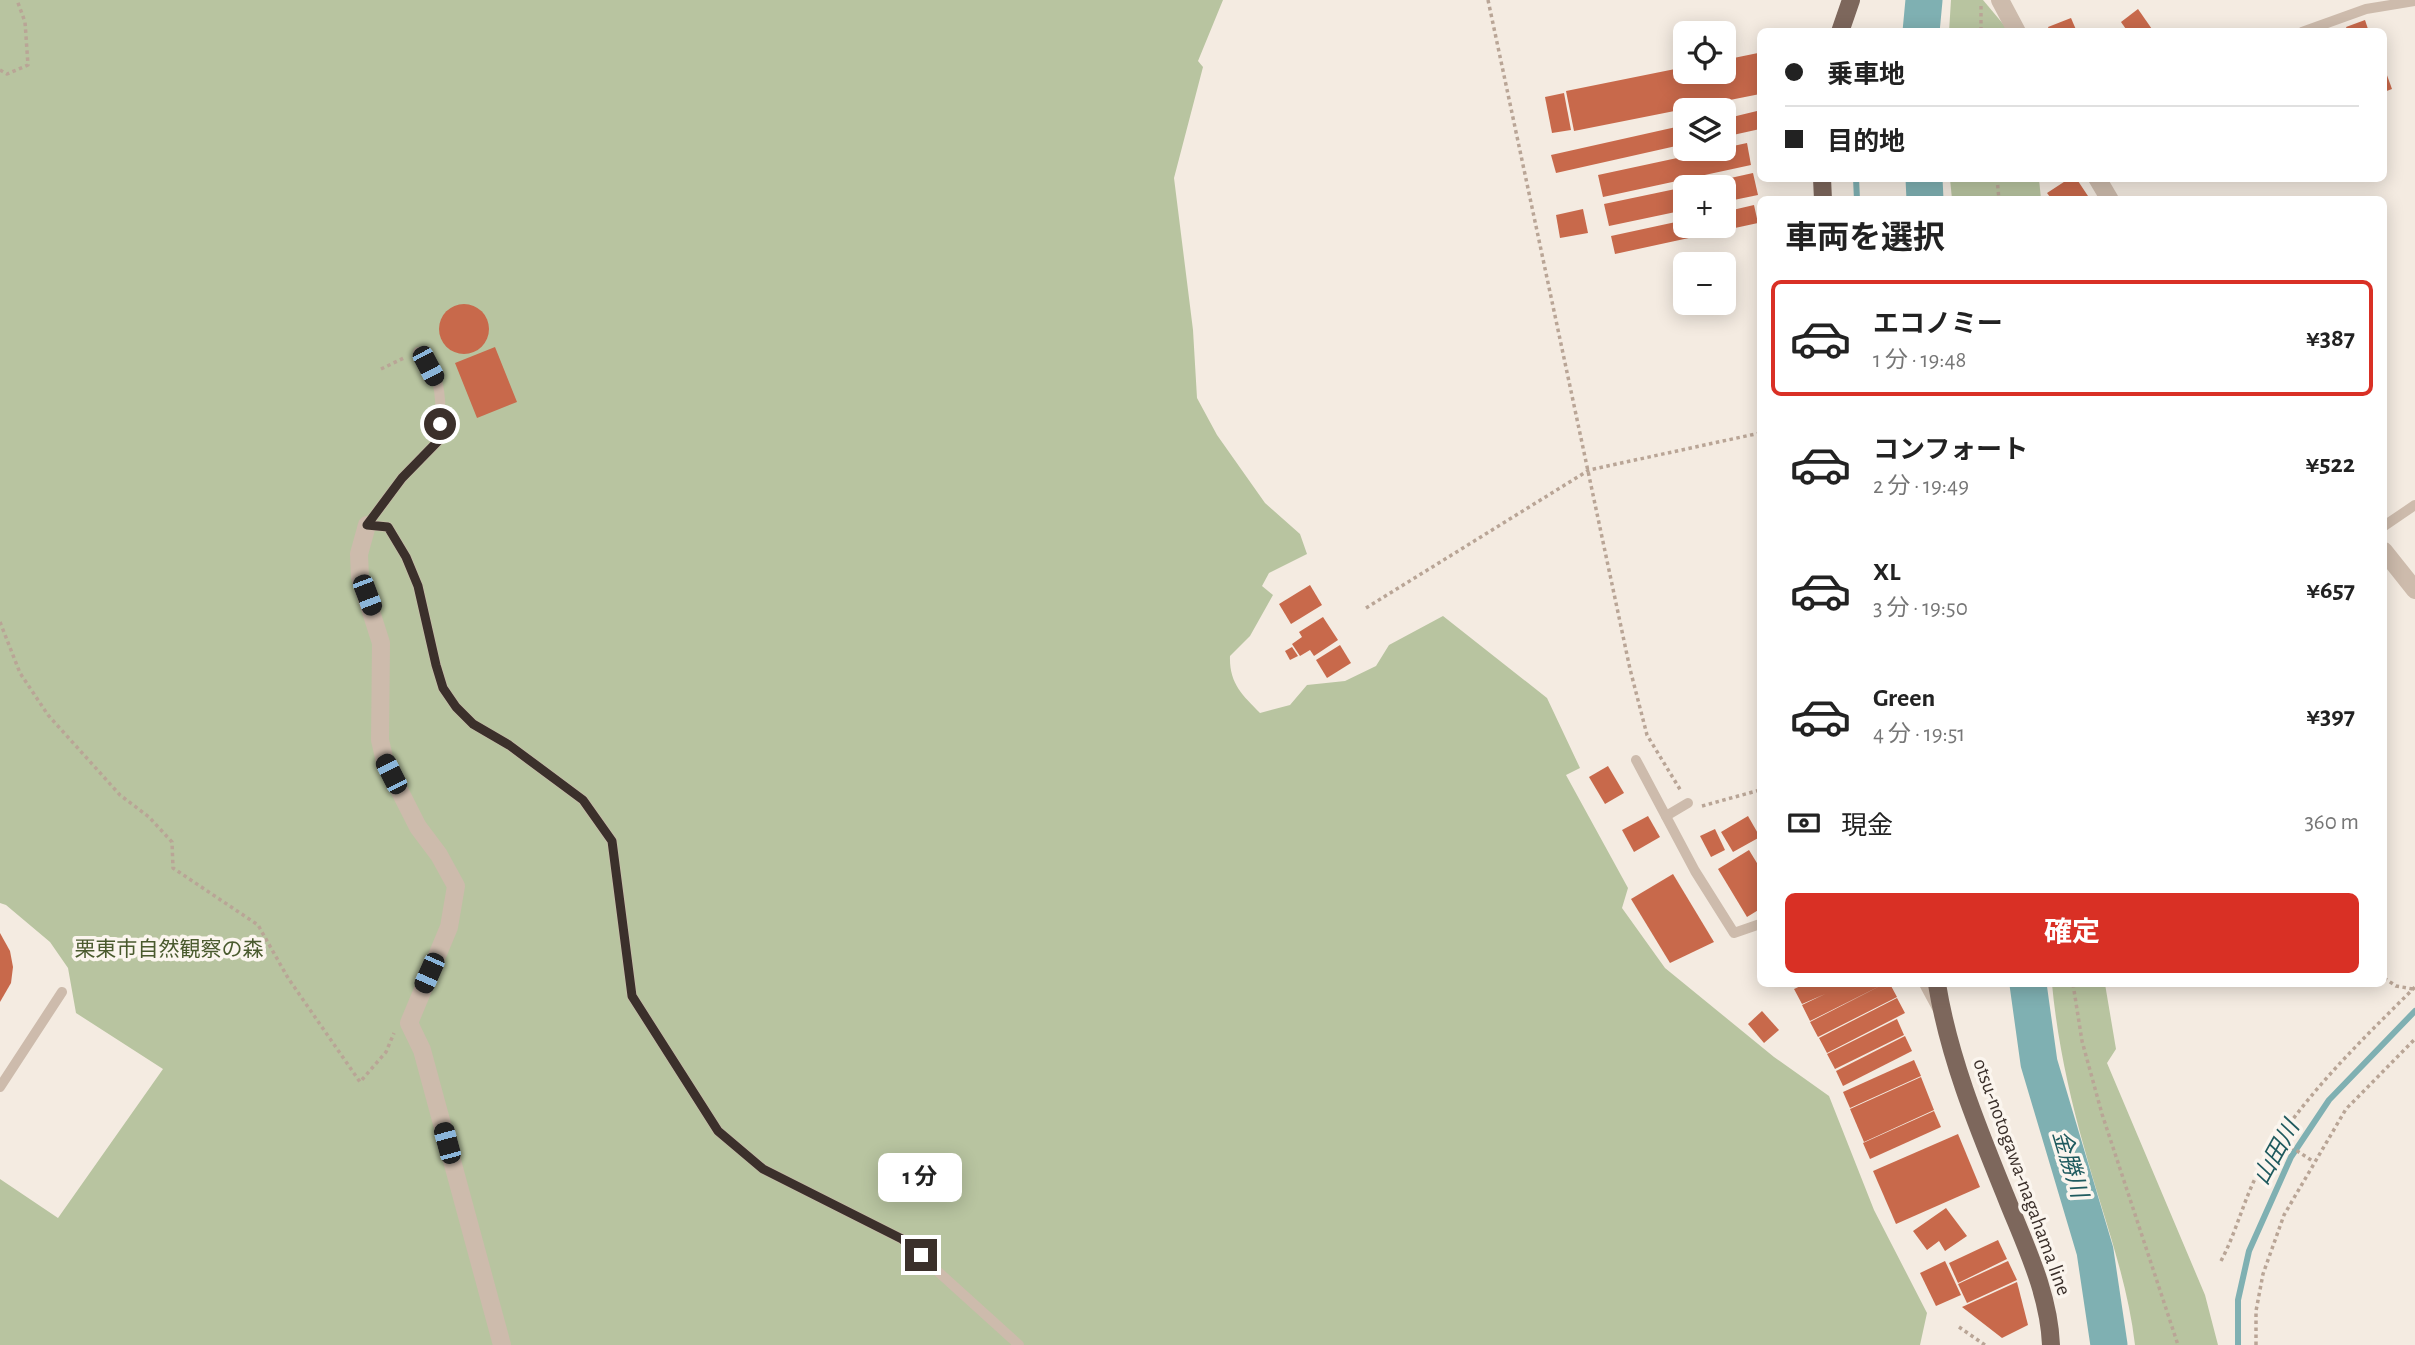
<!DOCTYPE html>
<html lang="ja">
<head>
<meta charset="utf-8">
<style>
	:root { --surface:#fff; --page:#f2f2f2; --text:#222; --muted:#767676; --line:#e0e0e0; --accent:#d93025 }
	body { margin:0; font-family:"Alegreya Sans","Noto Sans JP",sans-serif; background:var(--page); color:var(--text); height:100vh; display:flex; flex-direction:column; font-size:26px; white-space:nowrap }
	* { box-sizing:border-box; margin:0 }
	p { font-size:23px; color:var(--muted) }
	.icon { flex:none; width:38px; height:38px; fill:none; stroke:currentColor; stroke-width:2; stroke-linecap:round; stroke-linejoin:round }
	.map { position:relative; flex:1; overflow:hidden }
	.side { position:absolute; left:1757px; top:196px; width:630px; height:791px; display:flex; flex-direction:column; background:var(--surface); border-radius:10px; box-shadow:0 4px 18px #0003 }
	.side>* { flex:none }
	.banner { position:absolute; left:1757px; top:28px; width:630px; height:154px; border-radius:10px; box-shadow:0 4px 18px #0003; display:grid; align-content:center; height:154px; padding:0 28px; background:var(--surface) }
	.fabs { position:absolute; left:1673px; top:21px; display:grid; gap:14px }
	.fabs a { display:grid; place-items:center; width:63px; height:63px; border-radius:10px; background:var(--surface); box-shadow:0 4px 18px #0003; font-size:35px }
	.end { position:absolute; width:32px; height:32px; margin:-16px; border:9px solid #3b302b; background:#fff; box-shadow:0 0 0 4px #fff }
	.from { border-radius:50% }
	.bubble { position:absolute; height:49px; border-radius:10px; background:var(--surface); box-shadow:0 4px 18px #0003; font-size:23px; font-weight:700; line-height:49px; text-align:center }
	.car { position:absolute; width:21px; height:42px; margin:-21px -10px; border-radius:9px; box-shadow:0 0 5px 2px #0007; background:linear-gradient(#222 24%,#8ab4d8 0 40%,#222 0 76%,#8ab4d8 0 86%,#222 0) }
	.banner b { display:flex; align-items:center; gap:24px; height:66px; font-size:26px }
	.banner b+b { border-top:2px solid var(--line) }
	.banner i { width:18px; height:18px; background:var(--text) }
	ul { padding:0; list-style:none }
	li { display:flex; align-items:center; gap:21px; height:116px; margin:0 14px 10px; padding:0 14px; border:4px solid transparent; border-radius:10px }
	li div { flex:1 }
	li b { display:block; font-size:26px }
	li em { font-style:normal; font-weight:700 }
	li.on { border-color:var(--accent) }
	li>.icon { width:63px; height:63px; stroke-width:1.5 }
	h2 { padding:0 28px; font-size:32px; line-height:84px }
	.pay { display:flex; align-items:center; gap:18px; height:77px; padding:0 28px; font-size:26px }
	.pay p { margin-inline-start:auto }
	.primary-button { display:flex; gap:14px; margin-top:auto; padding:14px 28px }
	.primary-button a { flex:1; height:80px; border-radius:10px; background:var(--accent); color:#fff; font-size:28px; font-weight:700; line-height:80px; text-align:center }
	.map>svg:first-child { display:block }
</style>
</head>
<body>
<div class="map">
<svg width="2415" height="1345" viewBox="0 0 2415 1345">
	<rect width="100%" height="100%" fill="#f4ebe1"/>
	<g fill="#b8c4a0">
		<path d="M0,0H1223L1198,61L1203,67L1174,178L1193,330L1197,398L1217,435L1265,503L1300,534L1307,554L1269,573L1262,586L1273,595L1250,636L1230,656C1229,683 1242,695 1260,713L1290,705L1307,685L1345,681L1376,666L1389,645L1443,616L1547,698L1580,768L1566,775L1628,888L1622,908L1665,968L1774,1057L1829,1096L1874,1210L1927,1313L1920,1345H0V1179L58,1218L163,1069L76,1013L68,968L50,942L6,905L0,903Z"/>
		<polygon points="1951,0 1983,0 2009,31 1949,32"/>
		<polygon points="1950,179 2039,179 2041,199 1952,199"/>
		<path d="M2052,984H2105L2116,1049L2107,1063L2205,1295L2218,1345H2135C2127,1276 2102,1214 2084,1147C2069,1094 2057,1038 2052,984Z"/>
	</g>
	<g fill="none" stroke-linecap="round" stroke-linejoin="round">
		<g stroke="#7fb0b2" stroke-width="6">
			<polyline points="1856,178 1857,200"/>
			<polyline points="2238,1345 2238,1300 2249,1251 2291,1157 2329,1100 2415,1011"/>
		</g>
		<g stroke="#7fb0b2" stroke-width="37">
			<polyline points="1921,32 1924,0"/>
			<polyline points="1924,178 1925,200"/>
			<polyline points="2028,984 2039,1063 2095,1251 2109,1345"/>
		</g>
	</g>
	<g fill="#c8694b">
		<polygon points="2138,9 2154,32 2128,32 2121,22"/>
		<polygon points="2071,18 2077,32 2050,32 2048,27"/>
		<polygon points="2365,20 2369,32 2348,32 2346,27"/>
		<polygon points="1758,53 1760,94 1574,131 1566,91 1685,67 1685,72 1724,72 1724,60"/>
		<polygon points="2384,67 2392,89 2384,92"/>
		<polygon points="1564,93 1571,130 1552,133 1545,97"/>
		<polygon points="1757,111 1760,129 1724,137 1724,119"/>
		<polygon points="1685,125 1685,144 1556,173 1551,155"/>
		<polygon points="1747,143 1751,165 1603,197 1598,175"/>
		<polygon points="1753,173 1758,195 1724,202 1724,187 1690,187"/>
		<polygon points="2070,178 2076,178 2088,196 2083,200 2046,200 2050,197 2047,193"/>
		<polygon points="1685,187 1685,210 1609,226 1604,204"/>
		<polygon points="1754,205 1758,223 1615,254 1611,236 1685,220 1685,226 1724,226 1724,212"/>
		<polygon points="1583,209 1588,233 1560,238 1556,215"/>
		<circle cx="464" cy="329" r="25"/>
		<polygon points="495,347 517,402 477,418 455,363"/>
		<polygon points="1310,585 1322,605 1291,624 1279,604"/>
		<polygon points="1323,617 1338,640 1314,656 1310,650 1300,656 1292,644 1302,637 1299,632"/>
		<polygon points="1340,645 1351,663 1327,678 1316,660"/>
		<polygon points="1292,647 1298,656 1290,660 1285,651"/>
		<polygon points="1608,766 1624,793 1605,804 1589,777"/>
		<polygon points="1648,816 1660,837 1634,852 1622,830"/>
		<polygon points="1748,816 1760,837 1733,852 1721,832"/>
		<polygon points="1715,829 1725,850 1711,857 1700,836"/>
		<polygon points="1749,850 1760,868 1760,909 1747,917 1718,869"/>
		<polygon points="1673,874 1714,942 1670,963 1631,899"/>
		<polygon points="0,933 10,951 13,967 11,983 0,1002"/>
		<polygon points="1805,984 1890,984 1897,997 1818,1037 1810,1022 1882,985 1810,1021 1802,1005 1825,994 1802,1004 1794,989"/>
		<polygon points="1897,998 1905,1013 1827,1053 1819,1038"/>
		<polygon points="1762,1011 1779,1030 1764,1043 1748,1024"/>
		<polygon points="1897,1019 1904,1035 1835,1069 1827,1054"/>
		<polygon points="1905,1036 1912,1051 1843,1086 1836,1071"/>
		<polygon points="1914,1060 1921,1076 1850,1108 1843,1092"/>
		<polygon points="1921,1077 1934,1110 1864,1142 1850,1109"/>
		<polygon points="1934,1111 1941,1127 1870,1159 1863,1143"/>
		<polygon points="1958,1134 1980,1187 1896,1224 1873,1171"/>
		<polygon points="1946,1208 1967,1236 1945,1251 1939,1241 1927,1250 1913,1231"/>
		<polygon points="1998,1240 2007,1259 1958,1283 1949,1263"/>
		<polygon points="1945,1261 1961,1295 1936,1306 1920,1273"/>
		<polygon points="2008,1261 2017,1280 1967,1303 1958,1284"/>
		<polygon points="2017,1282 2028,1325 2002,1338 1962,1307"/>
	</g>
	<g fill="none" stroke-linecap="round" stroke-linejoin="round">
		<g stroke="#b9a596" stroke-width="3.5" stroke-dasharray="3.5 3.5" stroke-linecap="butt">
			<polyline points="1488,0 1630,669 1647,735 1681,791"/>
			<polyline points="1981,6 1981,32"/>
			<polyline points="0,70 7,74 28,65 25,22 17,0"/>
			<polyline points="1997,178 1999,200"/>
			<polyline points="381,369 406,357"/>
			<polyline points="1366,608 1589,470 1760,433"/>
			<polyline points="0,622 20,673 48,715 120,795 149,817 172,842 173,868 258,925 288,978 360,1082 386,1052 394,1033"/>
			<polyline points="1702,806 1760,790"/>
			<polyline points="2384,978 2396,986 2413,989"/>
			<polyline points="2073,984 2082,1041 2102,1114 2178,1345"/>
			<polyline points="2279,1139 2314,1162"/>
			<path d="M2221,1261C2238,1229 2245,1193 2264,1162C2304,1095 2360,1042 2415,987"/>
			<polyline points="1959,1327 1985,1345"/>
			<polyline points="2256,1345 2256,1311 2263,1274 2284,1215 2346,1109 2415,1039"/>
		</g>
		<g stroke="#cdbbac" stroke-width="10">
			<polyline points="2302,32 2366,9 2415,1"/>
			<polyline points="367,525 388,527 406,557 418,586 436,665 443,688 456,707 473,724 509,745 583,800 612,841 632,996 718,1131 763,1169 902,1239 1019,1345"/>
			<path d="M367,525L402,478L441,438C440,408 445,373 418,352"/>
			<polyline points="2384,526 2415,505"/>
			<polyline points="1636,760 1695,871 1734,933 1760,924"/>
			<polyline points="1666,816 1688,803"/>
			<polyline points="1924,984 1939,1012"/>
			<polyline points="0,1087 62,992"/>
		</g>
		<g stroke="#cdbbac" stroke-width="18">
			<polyline points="2000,0 2017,32"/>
			<polyline points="2097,178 2110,200"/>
			<polyline points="367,525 359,554 360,577 381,643 380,740 385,762 418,827 439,855 456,886 449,927 409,1023 422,1050 502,1345"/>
			<polyline points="2384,551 2415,590"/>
		</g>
		<g stroke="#7d675c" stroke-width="18">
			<polyline points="1840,32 1851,0"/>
			<polyline points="1822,178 1823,200"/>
			<path d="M1937,984C1949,1058 1978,1128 2006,1197C2025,1245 2049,1293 2051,1345"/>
		</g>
	</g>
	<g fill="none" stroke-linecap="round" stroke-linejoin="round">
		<polyline stroke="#3b302b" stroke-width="9" points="440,424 441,438 402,478 367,525 388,527 406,557 418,586 436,665 443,688 456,707 473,724 509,745 583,800 612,841 632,996 718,1131 763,1169 902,1239 921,1255"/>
	</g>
	<g text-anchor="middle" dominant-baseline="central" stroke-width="7" stroke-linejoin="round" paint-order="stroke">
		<g font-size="21" fill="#4a5a2e" stroke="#fbf5ee">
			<text x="169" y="949">栗東市自然観察の森</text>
		</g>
		<g font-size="21" fill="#3b302b" stroke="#fbf5ee">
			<text transform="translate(2022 1177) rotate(70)">otsu-notogawa-nagahama line</text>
		</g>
		<g font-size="23" font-style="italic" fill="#1f5a5e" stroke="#fbf5ee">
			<text transform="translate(2277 1153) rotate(-61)">山田川</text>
			<text transform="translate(2069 1164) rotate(73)">金勝川</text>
		</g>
	</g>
</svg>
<div class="fabs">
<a><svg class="icon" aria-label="locate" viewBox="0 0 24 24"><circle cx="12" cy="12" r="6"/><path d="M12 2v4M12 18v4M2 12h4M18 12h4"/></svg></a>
<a><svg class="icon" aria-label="layers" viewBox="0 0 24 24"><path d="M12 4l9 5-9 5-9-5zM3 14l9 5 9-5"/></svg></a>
<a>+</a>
<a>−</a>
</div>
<i class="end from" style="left:440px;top:424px"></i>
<i class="end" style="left:921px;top:1255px"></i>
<div class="bubble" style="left:878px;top:1153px;width:84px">1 分</div>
<i class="car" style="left:428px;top:366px;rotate:152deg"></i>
<i class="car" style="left:367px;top:595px;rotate:159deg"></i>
<i class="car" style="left:391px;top:774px;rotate:333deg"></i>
<i class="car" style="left:429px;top:973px;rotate:204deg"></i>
<i class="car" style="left:447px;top:1143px;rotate:345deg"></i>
<div class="banner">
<b><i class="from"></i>乗車地</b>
<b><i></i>目的地</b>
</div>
<section class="side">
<h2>車両を選択</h2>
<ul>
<li class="on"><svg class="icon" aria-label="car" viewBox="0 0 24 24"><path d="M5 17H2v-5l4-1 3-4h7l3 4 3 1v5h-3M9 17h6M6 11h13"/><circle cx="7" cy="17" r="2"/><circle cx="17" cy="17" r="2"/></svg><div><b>エコノミー</b><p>1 分 · 19:48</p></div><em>¥387</em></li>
<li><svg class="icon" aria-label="car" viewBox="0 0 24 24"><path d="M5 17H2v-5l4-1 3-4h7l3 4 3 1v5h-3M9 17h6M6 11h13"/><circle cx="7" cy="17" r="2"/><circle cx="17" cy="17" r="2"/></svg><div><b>コンフォート</b><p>2 分 · 19:49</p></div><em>¥522</em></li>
<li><svg class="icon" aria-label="car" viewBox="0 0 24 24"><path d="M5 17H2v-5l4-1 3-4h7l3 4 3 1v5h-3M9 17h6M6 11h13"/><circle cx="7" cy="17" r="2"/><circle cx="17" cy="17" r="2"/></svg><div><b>XL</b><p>3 分 · 19:50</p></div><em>¥657</em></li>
<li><svg class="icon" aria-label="car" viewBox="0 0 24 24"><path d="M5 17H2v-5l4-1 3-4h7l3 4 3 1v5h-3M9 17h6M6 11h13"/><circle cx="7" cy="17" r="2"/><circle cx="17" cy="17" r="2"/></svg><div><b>Green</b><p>4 分 · 19:51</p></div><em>¥397</em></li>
</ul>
<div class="pay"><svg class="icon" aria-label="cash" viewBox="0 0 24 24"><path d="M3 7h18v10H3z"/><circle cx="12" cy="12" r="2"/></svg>現金<p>360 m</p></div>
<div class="primary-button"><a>確定</a></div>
</section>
</div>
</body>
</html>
